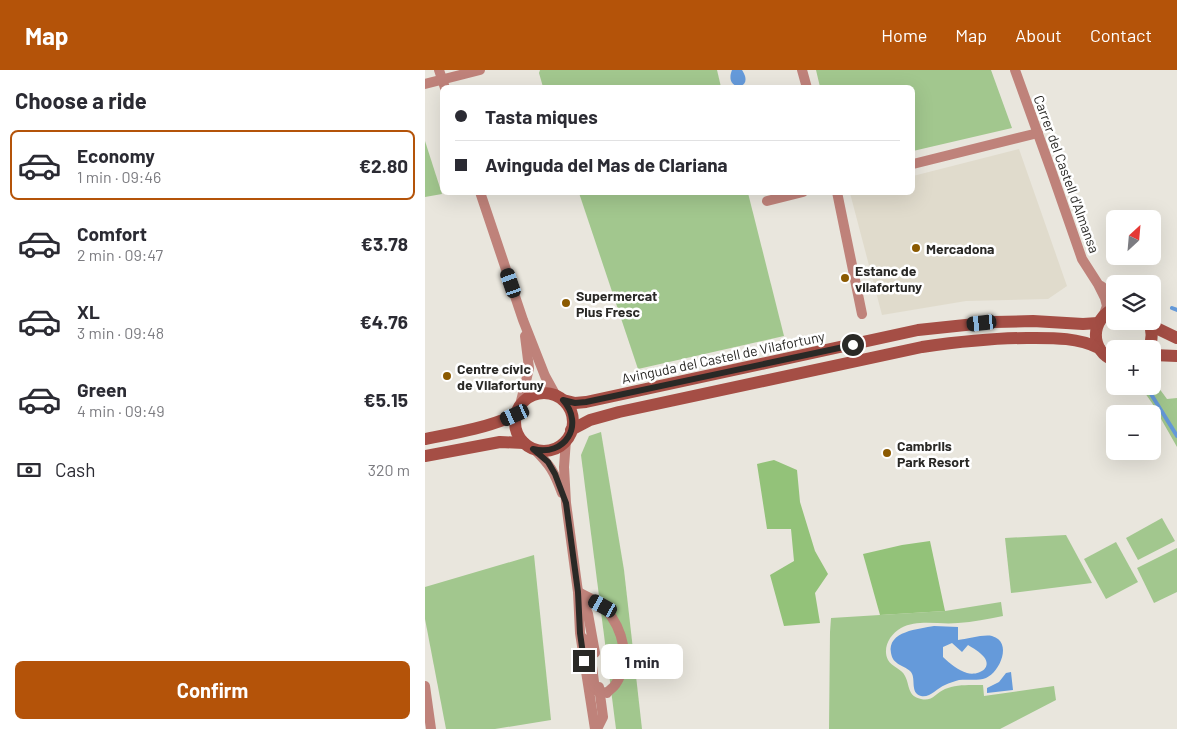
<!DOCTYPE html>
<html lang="en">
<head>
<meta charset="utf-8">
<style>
	:root { --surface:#fff; --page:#f2f2f3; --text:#2b2b33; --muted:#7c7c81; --line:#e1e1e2; --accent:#b45309 }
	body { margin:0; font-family:Barlow,sans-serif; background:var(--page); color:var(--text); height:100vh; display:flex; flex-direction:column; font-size:19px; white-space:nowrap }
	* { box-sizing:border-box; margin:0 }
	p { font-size:16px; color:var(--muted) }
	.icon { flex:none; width:28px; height:28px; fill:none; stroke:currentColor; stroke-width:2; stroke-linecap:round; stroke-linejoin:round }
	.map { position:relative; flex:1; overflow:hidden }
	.panel { display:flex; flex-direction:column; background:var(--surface); width:425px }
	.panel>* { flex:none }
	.top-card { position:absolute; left:15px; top:15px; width:475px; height:110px; border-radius:8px; box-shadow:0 5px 20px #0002; display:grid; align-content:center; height:110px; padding:0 15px; background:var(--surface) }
	.needle { width:32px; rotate:26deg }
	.controls { position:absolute; left:681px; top:140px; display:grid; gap:10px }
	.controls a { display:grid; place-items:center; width:55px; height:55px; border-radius:8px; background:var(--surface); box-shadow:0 5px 20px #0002; font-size:25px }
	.end { position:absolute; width:22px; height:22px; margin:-11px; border:6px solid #2a2926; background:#fff; box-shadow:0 0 0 2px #fff }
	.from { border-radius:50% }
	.bubble { position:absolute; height:35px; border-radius:8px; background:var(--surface); box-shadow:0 5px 20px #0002; font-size:16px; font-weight:700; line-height:35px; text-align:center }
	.car { position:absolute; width:15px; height:30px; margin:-15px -8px; border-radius:6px; box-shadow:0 0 4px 1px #0007; background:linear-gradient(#222 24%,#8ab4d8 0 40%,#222 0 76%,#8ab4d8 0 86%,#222 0) }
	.top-card b { display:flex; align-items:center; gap:18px; height:48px; font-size:19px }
	.top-card b+b { border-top:1px solid var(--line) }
	.top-card i { width:12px; height:12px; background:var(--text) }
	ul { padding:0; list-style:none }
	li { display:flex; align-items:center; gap:15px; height:70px; margin:0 10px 8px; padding:0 5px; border:2px solid transparent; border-radius:8px }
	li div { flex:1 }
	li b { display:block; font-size:19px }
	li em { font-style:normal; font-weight:700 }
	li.selected { border-color:var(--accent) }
	li>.icon { width:45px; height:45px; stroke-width:1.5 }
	h2 { padding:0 15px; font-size:22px; line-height:60px }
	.pay { display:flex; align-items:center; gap:12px; height:55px; padding:0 15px; font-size:19px }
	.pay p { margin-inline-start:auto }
	.primary-button { display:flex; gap:10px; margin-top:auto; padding:10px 15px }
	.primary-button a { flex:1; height:58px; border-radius:8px; background:var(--accent); color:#fff; font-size:20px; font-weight:700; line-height:58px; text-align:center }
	header { display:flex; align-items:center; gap:30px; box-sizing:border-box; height:70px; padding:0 25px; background:var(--accent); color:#fff }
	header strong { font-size:24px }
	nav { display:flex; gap:28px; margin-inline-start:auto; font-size:18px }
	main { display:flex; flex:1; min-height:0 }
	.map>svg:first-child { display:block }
</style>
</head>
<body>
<header>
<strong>Map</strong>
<nav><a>Home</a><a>Map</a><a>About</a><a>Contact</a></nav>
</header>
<main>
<section class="panel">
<h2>Choose a ride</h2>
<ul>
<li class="selected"><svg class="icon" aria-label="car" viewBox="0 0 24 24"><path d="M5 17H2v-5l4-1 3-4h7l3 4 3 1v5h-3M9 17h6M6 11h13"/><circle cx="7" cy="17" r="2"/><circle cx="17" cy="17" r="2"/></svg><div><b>Economy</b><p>1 min · 09:46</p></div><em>€2.80</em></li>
<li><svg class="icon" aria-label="car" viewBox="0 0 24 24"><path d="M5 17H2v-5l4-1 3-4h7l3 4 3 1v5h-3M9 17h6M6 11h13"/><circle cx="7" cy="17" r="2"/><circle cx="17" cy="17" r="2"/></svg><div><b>Comfort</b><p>2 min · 09:47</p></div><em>€3.78</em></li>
<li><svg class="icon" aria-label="car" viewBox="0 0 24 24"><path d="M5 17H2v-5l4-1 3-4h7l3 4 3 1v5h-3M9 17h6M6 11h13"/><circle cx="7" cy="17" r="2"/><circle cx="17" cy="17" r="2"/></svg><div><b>XL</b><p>3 min · 09:48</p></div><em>€4.76</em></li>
<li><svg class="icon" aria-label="car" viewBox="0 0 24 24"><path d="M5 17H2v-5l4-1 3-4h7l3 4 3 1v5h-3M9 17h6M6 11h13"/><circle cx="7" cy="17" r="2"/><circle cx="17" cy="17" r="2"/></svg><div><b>Green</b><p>4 min · 09:49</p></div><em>€5.15</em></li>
</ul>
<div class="pay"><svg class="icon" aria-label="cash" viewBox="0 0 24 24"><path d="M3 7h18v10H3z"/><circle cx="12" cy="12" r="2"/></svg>Cash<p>320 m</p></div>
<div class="primary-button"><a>Confirm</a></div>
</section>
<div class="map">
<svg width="752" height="659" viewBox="0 0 752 659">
	<rect width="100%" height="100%" fill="#e9e6dd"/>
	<polygon fill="#e0dbcc" points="594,79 642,216 623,229 541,231 457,245 425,123 488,122 488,106"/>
	<g fill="#a2c78e">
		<polygon points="115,0 292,0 296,17 118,17 114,3"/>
		<polygon points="391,0 566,0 587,58 488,81 488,18 395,17"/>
		<polygon points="0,71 17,124 0,127"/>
		<polygon points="154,123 323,123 359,266 213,299"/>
		<polygon points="728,310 742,329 752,328 752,377 727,333 715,316 728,316"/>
		<polygon points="176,362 199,500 217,659 191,659 156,385 164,366"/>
		<polygon points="737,448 750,471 713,490 701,468"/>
		<polygon points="641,465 667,513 586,523 580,468"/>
		<polygon points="691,472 713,512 681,529 659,489"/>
		<polygon points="752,478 752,522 729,533 712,498"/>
		<polygon points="109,485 126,650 70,659 21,659 0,549 0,517"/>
		<path d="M576,532L578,546C563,549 548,552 533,553C514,555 493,549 476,558C465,564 457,578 463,590C467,597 477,599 480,606C485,615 482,626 496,629C507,632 511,623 520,619C531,614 546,615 558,615L559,626L629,616L631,630L575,659H404L405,562L406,548L520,541Z"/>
	</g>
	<g fill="#93c279">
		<polygon points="349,390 372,400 375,432 390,481 403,504 390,523 395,553 359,556 345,505 369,491 366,459 342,459 332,394"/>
		<polygon points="505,471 520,541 455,545 438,484 477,475"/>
	</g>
	<g fill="#659ada" fill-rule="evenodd">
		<path d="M307,0H317C331,21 298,22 307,0Z"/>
		<path d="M509,556L533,557V570C542,569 559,564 567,566C588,572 575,602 561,608C553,611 543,609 534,610C530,611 524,613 520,615C512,618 505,628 496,626C484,623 492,607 485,601C477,594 468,595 466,583C462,561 494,559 509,556ZM527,573L537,582L543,575C548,578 555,582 559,587C568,599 552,606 542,603C533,600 525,594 518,587V577Z"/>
		<polygon points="586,602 588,620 562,623 562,618 574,612 581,603"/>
	</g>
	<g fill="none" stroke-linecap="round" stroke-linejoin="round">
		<g stroke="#659ada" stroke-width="4">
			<polyline points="747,238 752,240"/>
			<polyline points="721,316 752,366"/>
		</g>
		<g stroke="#bf827a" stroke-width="10">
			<polyline points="14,0 20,18"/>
			<polyline points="377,0 382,18"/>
			<polyline points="590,0 626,100 657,189 673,214 680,228 682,236 679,244"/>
			<polyline points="0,14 55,0"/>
			<polyline points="488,94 613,63"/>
			<polyline points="55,122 98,250 120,306 131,326"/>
			<polyline points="412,122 437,244"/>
			<polyline points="342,131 378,122"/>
			<polyline points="676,216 690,227"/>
			<polyline points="95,335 102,307 104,298 100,266"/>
			<polyline points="141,370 139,397 141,433 153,522 155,563 170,659"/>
			<path d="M109,379C125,395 129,401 137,423"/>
			<path d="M153,522C161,526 173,531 180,538C198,559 207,591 190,615C188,618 184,620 182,623L170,620L165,580L158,568"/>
			<polyline points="155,527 163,544 170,583"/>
			<polyline points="0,616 6,659"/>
			<polyline points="172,659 178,647 174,617"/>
		</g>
		<g stroke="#a54e45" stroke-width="12">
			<path d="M690,238C665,249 664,281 690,291"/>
			<polyline points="725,255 752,268"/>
			<path d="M723,279C728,270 728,261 723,251"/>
			<polyline points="728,285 752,286"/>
			<circle cx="119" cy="352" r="29"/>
			<polyline points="138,330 150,333 161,332 493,260 569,252 608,251 658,254 673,253"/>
			<path d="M146,360L165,350L194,342L497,277C532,272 566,268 602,268C627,268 651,267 674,278"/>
			<path d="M0,369C31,363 61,358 90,345"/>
			<polyline points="0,386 75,372 99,373"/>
		</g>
	</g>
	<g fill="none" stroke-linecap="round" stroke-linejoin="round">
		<path stroke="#2a2926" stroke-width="6" d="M159,591L155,563L153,522L141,433L130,404L123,392L108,379C140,387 160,355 138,330L150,333L161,332L428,275"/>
	</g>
	<g fill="#8b5a01" stroke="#fff" stroke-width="2">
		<circle cx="491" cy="178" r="5"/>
		<circle cx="420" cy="208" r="5"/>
		<circle cx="141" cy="233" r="5"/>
		<circle cx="22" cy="306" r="5"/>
		<circle cx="462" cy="383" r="5"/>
	</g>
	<g text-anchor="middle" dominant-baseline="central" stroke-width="5" stroke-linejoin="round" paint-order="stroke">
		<g font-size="14" fill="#2a2926" stroke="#fff">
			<text transform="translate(642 104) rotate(70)">Carrer del Castell d'Almansa</text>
			<text transform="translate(298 287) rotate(-12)">Avinguda del Castell de Vilafortuny</text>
		</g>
		<g font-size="14" font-weight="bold" fill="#2a2926" stroke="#fff" text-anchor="start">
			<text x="501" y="178">Mercadona</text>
			<text x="430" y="200">Estanc de<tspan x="430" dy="16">vilafortuny</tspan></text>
			<text x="151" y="225">Supermercat<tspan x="151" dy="16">Plus Fresc</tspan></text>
			<text x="32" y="298">Centre cívic<tspan x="32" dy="16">de Vilafortuny</tspan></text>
			<text x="472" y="375">Cambrils<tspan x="472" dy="16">Park Resort</tspan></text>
		</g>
	</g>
</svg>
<div class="controls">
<a><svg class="needle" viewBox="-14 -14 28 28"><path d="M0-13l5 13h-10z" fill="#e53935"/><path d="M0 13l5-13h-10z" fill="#7c7c81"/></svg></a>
<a><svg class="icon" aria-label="layers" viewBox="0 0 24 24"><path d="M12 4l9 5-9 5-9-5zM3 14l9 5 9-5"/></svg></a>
<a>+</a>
<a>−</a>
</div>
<i class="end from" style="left:428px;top:275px"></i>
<i class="end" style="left:159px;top:591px"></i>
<div class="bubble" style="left:176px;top:574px;width:82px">1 min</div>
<i class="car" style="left:86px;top:213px;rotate:341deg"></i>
<i class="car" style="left:557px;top:253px;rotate:264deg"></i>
<i class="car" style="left:90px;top:345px;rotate:246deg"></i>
<i class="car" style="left:178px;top:536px;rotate:299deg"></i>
<div class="top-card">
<b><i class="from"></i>Tasta miques</b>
<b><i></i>Avinguda del Mas de Clariana</b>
</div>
</div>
</main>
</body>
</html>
